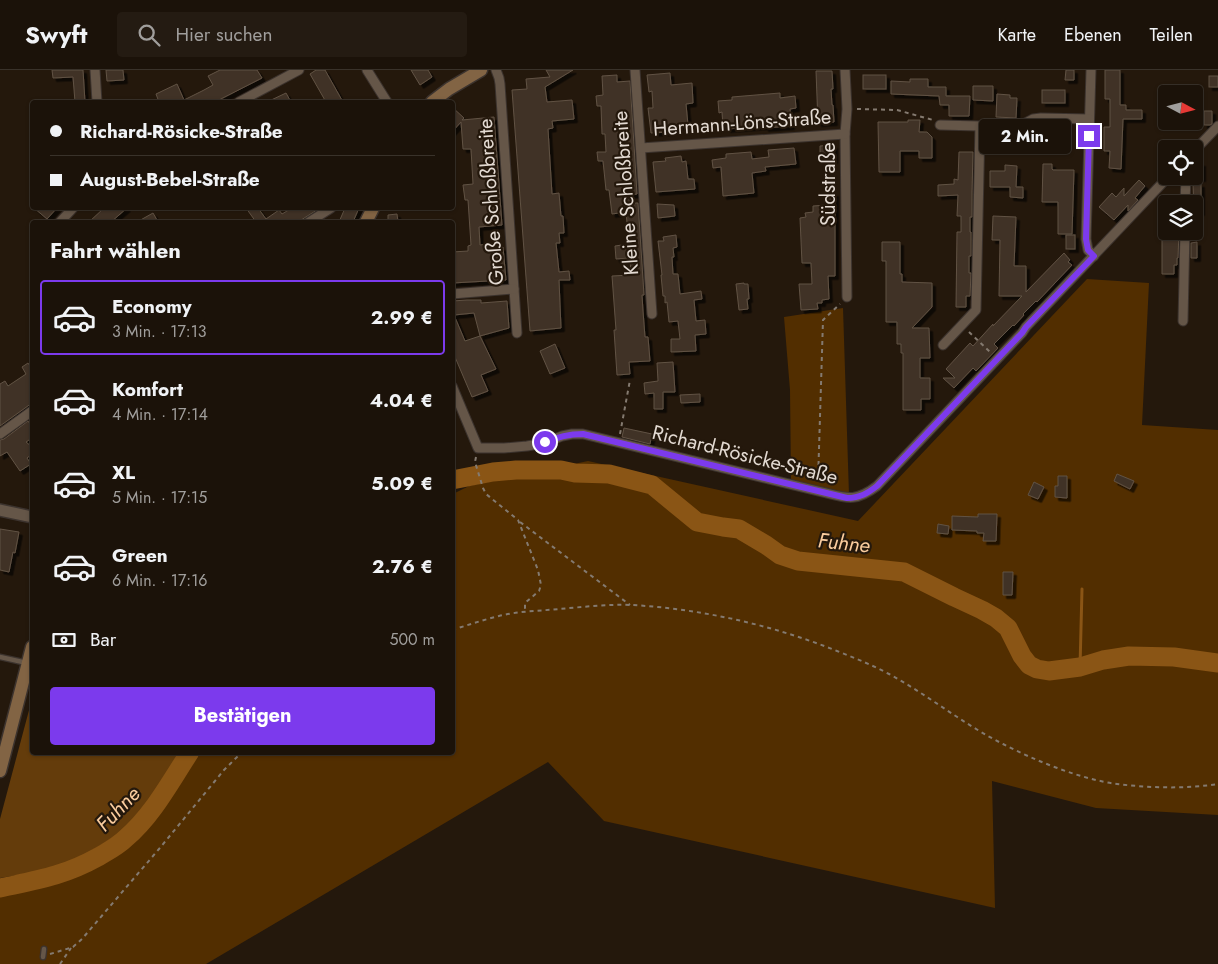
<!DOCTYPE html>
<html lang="de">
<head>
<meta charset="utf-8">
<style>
	:root { --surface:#1b1209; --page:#241b12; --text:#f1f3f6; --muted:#a09e9c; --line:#39322a; --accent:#7c3aed }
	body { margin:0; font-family:Jost,sans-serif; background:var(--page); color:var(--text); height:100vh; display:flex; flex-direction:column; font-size:19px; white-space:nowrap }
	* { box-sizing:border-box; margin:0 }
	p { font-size:16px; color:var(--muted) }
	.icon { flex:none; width:28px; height:28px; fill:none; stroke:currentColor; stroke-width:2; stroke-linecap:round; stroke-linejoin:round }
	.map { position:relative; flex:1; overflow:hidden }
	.drawer { position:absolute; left:30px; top:150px; width:425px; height:535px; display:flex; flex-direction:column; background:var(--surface); border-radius:5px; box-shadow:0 1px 4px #0004,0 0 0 1px var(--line) }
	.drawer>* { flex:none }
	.hud { position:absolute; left:30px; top:30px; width:425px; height:110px; border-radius:5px; box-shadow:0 1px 4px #0004,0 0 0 1px var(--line); display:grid; align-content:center; height:110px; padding:0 20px; background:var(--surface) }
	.needle { width:32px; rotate:97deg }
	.buttons { position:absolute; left:1158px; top:15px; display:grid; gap:10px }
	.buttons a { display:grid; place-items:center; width:45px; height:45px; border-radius:5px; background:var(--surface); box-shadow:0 1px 4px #0004,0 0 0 1px var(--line); font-size:25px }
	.end { position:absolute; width:22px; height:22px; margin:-11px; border:6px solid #7c3aed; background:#fff; box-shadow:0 0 0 2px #fff }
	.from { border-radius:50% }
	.bubble { position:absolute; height:35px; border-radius:5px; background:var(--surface); box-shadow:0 1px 4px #0004,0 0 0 1px var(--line); font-size:16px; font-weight:700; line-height:35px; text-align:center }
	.hud b { display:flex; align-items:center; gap:18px; height:48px; font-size:19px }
	.hud b+b { border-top:1px solid var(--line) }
	.hud i { width:12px; height:12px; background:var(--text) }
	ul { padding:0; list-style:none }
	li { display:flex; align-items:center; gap:15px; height:75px; margin:0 10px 8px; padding:0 10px; border:2px solid transparent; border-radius:5px }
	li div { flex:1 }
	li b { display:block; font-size:19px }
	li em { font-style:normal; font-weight:700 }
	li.current { border-color:var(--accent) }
	li>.icon { width:45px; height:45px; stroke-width:1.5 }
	h2 { padding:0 20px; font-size:22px; line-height:60px }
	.pay { display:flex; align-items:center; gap:12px; height:55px; padding:0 20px; font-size:19px }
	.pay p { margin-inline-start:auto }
	.cta { display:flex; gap:10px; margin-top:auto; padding:10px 20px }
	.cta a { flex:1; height:58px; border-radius:5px; background:var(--accent); color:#fff; font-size:20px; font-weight:700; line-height:58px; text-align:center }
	header { display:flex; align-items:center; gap:30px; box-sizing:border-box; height:70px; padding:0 25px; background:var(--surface); border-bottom:1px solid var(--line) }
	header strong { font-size:24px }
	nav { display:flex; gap:28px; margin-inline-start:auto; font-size:18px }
	.search { width:350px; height:45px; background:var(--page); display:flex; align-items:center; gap:12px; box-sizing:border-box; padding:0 18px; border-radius:5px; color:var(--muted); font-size:19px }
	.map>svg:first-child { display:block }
</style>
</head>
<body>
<header>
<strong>Swyft</strong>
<div class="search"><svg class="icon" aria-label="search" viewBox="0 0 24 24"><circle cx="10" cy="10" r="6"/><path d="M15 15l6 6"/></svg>Hier suchen</div>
<nav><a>Karte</a><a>Ebenen</a><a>Teilen</a></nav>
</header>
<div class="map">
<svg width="1218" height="894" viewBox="0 0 1218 894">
	<defs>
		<filter id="shadow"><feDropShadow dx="3.5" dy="3.5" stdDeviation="0" flood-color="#0009"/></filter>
	</defs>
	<rect width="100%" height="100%" fill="#24180c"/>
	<g fill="#522e00">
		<polygon points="1087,209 1149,213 1142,355 1218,360 1218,745 1096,738 992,711 995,838 604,751 548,692 206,894 0,894 0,821 40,818 55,813 85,802 119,784 132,774 145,760 201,683 452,682 453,424 469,416 588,391 858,451"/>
		<polygon points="843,238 849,425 791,411 790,320 784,247"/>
	</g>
	<polygon fill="#643c0b" points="32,629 32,682 181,683 131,756 65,797 0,808 0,749"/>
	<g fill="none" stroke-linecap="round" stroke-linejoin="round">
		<polyline stroke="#8a5515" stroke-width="3" points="1080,597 1082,519"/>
		<g stroke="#8a5515" stroke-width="19">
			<polyline points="452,410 493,402 516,400 561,400 575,403 609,404 652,415 697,452 723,457 739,459 766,475 780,485 798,491 904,502 954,527 982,540 996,548 1008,558 1022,586 1029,595 1037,599 1049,601 1080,597 1103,590 1129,586 1174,587 1218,593"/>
			<path d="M0,818C37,810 64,806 98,787C108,781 118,776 126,768C153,745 170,712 190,682"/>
		</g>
	</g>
	<g fill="#403326" stroke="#615244" fill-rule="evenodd" filter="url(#shadow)">
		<polygon points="52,0 83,0 85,32 75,32 73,7 53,8"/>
		<polygon points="106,0 123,0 124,10 107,11"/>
		<polygon points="220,0 257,0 262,8 215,32 159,32 156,24 177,14 184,30 204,20 213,15 208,6"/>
		<polygon points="316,0 325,0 343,32 326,32 310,4"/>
		<polygon points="411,0 428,0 432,7 420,15"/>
		<polygon points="546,0 573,0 545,17 547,32 572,30 574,49 552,51 553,58 548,59 552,124 559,123 561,146 563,146 564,163 559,163 560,173 556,173 559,202 569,201 570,210 559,210 561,258 530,261 512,20 527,19 526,9 550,7"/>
		<polygon points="1066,0 1074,0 1074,10 1065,10"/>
		<polygon points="1105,0 1120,0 1120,35 1126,35 1126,40 1142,40 1142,49 1123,49 1121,99 1109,98 1110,81 1104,81 1104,57 1110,57 1110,29 1105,29"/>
		<polygon points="816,1 832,1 833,19 831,19 832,35 833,35 834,52 818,53"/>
		<polygon points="670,3 671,15 692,13 693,33 686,34 688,55 669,57 669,62 651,63 648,38 653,38 652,21 649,22 647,5"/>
		<polygon points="617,5 617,12 630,11 637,124 630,125 630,133 638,133 644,225 642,225 643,241 645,267 648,267 650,291 629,292 630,304 617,305 614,260 616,260 612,206 631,205 630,188 616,189 615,176 629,174 626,142 612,144 609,120 606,120 603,91 598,91 597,82 606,82 605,64 602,64 601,36 597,36 596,26 603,25 602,6"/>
		<rect x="863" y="5" width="23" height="14"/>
		<rect x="1209" y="6" width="9" height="11"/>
		<polygon points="910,9 928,9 928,17 946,17 946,26 970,26 969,46 949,46 949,35 940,35 939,26 891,24 891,11 910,12"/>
		<polygon points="973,16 993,16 993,31 973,30"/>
		<rect x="1042" y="20" width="23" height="13"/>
		<polygon points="286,23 291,32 267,32"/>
		<polygon points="780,23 780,28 795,26 796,38 790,39 791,56 765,58 765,56 727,59 727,56 723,57 722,42 719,43 718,31 732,30 732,27"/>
		<polygon points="997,24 1010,25 1010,28 1017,28 1016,48 996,47"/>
		<polygon points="452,37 464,48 462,50 494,47 502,155 479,157 480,175 489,174 490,178 503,177 506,210 452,213 452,182 468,181 468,176 471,175 468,130 465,130 463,115 473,114 471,79 463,79 461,52 452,62"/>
		<polygon points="1204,41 1212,41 1212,54 1210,55 1204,55"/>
		<polygon points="908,50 920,50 919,62 927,62 932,67 932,88 919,88 919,81 900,81 900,102 879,102 878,52 908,52"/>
		<polygon points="1040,62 1065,63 1065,78 1039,77"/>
		<polygon points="834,75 834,90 820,90 820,76"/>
		<polygon points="794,78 796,94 765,97 766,101 752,103 754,123 723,126 721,97 713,98 712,90 726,88 726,84 751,82 752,89 769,87 768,80"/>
		<polygon points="959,82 973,82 972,122 972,147 970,147 970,162 971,162 971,186 969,186 969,203 971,203 970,226 966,226 966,237 956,237 957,162 961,162 961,146 957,146 958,125 938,126 938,115 954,114 954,109 958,110"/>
		<polygon points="681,86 682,92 686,91 688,109 694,109 695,119 656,122 653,92 666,91 665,88"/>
		<rect x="1194" y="93" width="8" height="15"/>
		<polygon points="1043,94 1052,94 1052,99 1053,100 1074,100 1072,164 1058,164 1058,132 1042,132"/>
		<polygon points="1005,95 1017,96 1016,117 1023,117 1023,128 1010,127 1010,117 990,117 990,101 1005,101"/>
		<polygon points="1139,110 1145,116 1135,128 1138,130 1128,141 1128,135 1114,150 1099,137 1112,123 1116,127 1124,118 1124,126"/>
		<polygon points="1193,114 1201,114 1201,142 1194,142"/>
		<polygon points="835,123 835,206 828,206 829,229 822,230 822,233 817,233 818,239 801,240 799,214 812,214 811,193 802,193 800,148 806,147 805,143 813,142 813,136 827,135 826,124"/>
		<polygon points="657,134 674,135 675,146 658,148"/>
		<polygon points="34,138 57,138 47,149"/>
		<polygon points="104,138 127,138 111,152 89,152"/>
		<polygon points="246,138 258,138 266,149 279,140 282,144 292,138 320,138 298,152 256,152"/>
		<polygon points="345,138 359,138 353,152 339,152"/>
		<polygon points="153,143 157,150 153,152 137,152"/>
		<polygon points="397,144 398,152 388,152 388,145"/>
		<polygon points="993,146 1016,147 1014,196 1026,196 1026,222 1064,183 1070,190 1068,192 1072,195 1037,232 1036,231 1023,244 1024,245 1014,256 1013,255 994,274 998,278 976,301 973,298 954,318 943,308 955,308 946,299 970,273 973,276 993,254 993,256 1022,226 999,226 1000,170 992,170"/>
		<polygon points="1165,161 1179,161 1178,188 1177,188 1177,195 1174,195 1174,204 1162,204 1162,167 1165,167"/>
		<polygon points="676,165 677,177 673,178 674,187 672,187 673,204 678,204 680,224 701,221 702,229 694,230 696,251 705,250 706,264 695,265 696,281 671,282 671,269 680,269 678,251 669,252 667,232 665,233 665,226 663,226 661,205 662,205 658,171 664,171 663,167"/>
		<rect x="1066" y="165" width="9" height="14"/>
		<polygon points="882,172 900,172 900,204 902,204 902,212 932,213 932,237 912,258 929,258 930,288 920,288 920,308 930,308 930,329 921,329 921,340 903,340 903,283 901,283 901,274 897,274 897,252 886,252 886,191 882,191"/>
		<polygon points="1197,172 1197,188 1191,188 1191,173"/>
		<polygon points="744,213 744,214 748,214 749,229 747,229 748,239 739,240 736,214"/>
		<path d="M467,230H481V233L507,231L509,258L480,266L496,299L481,305L488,321L472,327L452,280V231ZM474,243L480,266L465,271L454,245Z"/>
		<polygon points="555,274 565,298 550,304 540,281"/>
		<polygon points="673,292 675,322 663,322 663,339 654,339 654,323 645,324 644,313 658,311 657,293"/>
		<polygon points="28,293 32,299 32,333 0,356 0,314 5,311 8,316 26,304 22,297"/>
		<polygon points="700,324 700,332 681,333 680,325"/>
		<polygon points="28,351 32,357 32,368 26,372 32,377 32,384 27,388 31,394 20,401 7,382 0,386 0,370 4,369"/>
		<polygon points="624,358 652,364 650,374 622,367"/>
		<polygon points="1117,404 1134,411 1130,419 1114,411"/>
		<polygon points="1058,406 1067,406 1067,428 1055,427 1055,416 1058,416"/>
		<polygon points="1034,412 1044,417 1038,429 1028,425"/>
		<polygon points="978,444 997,444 996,471 983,471 984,463 977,463 977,461 952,460 952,446 978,447"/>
		<polygon points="938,454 949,456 948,464 937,463"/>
		<polygon points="0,459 19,462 15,483 13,482 9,502 0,500"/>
		<polygon points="1003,502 1013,502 1012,525 1003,525"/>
	</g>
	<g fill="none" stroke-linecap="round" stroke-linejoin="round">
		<g stroke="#3c332e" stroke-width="7">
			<g id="service">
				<polyline points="0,587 27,593"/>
				<polyline points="43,887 44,879"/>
			</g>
		</g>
		<g stroke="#3c332e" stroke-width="11">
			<g id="minor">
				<polyline points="95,0 97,32"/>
				<polyline points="367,0 387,32"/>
				<polyline points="496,0 499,8 500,14 517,263"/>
				<polyline points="635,0 652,244"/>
				<polyline points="845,0 847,39 845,64 847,227"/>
				<polyline points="1091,0 1086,169 1088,180 1094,186"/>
				<polyline points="239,32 299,0"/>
				<polyline points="940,55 1018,57 1033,49 1041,48 1089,49"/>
				<polyline points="641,78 845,64"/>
				<polyline points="1194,81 1218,56"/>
				<polyline points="1185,134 1186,106"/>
				<polyline points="60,152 73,138"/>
				<polyline points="309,152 331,138"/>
				<polyline points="452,224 514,219"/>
				<polyline points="1183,251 1185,161"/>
				<polyline points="943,275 976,240 980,56"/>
				<path d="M452,316L478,378H504L527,376L545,373L562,366L572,364H583L818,421C845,427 853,434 877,416L1022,263L1026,257L1169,106"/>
				<polyline points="0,364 32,341"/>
			</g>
		</g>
		<g stroke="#3c332e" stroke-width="14">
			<polyline id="tertiary" points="0,440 32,447"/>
		</g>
		<g stroke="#3c332e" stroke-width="15">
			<g id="secondary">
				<polyline points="432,32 449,19 481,0"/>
				<polyline points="366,152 373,138"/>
				<polyline points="0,701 32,577"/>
			</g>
		</g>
		<g stroke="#847a70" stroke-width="2" stroke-dasharray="4 4" stroke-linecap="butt">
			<polyline points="857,39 897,40 933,50"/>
			<polyline points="969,262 991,283"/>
			<polyline points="620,364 630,310"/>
			<polyline points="476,387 475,392 483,418 486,424 518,450 538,500 541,515 539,521 525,533 525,538 526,542"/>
			<polyline points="818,411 823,250 840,234"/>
			<polyline points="520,452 630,535"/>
			<path d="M452,560C468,555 483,550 499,546C519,541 539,541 559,539C583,537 608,534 632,535C702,539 772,555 837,581C855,588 872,595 889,604C928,625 963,654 1003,674C1036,691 1080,709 1117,714C1150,718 1185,719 1218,714"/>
			<polyline points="50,884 73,877 82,869 159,779 224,700 242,682"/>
			<polyline points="60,894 71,878"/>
		</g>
		<use href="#service" stroke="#655648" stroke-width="4.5"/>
		<use href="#minor" stroke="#655648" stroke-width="9"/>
		<use href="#tertiary" stroke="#655648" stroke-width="11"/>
		<use href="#secondary" stroke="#826444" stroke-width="12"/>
	</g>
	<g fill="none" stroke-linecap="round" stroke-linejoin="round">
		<path stroke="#7c3aed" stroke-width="6" d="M545,372C559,367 568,364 583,364L847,428C860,428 868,423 877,416L1022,263L1026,257L1094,186L1088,180L1086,169L1089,66"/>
	</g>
	<g text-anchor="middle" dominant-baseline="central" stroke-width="4.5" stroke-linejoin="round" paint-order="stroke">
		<g font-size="20" fill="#e3dad2" stroke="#24180c">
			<text transform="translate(742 53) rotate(-4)">Hermann-Löns-Straße</text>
			<text transform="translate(828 114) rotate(-90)">Südstraße</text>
			<text transform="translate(626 123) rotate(-94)">Kleine Schloßbreite</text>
			<text transform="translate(491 132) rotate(-94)">Große Schloßbreite</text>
			<text transform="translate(745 385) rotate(14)">Richard-Rösicke-Straße</text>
		</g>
		<g font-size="21" font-style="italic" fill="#facc9e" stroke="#24180c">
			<text transform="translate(844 473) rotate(6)">Fuhne</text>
			<text transform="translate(118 739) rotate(-46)">Fuhne</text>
		</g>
	</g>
</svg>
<div class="buttons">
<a><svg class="needle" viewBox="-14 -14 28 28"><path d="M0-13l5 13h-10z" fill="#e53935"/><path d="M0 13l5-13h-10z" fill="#a09e9c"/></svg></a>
<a><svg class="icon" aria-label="locate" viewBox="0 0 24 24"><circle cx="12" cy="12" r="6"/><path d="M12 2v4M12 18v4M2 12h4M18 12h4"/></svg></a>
<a><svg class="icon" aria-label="layers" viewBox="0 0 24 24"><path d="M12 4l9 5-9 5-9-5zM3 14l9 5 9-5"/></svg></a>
</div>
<i class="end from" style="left:545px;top:372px"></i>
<i class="end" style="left:1089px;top:66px"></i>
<div class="bubble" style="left:979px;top:49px;width:92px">2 Min.</div>
<div class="hud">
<b><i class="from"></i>Richard-Rösicke-Straße</b>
<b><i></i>August-Bebel-Straße</b>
</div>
<section class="drawer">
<h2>Fahrt wählen</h2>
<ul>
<li class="current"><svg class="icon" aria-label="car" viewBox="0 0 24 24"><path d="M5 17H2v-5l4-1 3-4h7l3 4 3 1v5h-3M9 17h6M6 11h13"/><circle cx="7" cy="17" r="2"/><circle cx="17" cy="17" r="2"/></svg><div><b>Economy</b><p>3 Min. · 17:13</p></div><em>2.99 €</em></li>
<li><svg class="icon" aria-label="car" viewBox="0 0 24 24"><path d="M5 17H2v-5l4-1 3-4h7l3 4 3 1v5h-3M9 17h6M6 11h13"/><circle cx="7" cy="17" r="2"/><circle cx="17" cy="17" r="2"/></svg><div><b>Komfort</b><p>4 Min. · 17:14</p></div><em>4.04 €</em></li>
<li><svg class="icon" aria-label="car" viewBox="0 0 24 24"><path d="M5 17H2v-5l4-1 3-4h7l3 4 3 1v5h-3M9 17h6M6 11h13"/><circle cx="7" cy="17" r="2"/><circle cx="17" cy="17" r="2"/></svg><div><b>XL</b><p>5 Min. · 17:15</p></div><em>5.09 €</em></li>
<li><svg class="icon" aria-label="car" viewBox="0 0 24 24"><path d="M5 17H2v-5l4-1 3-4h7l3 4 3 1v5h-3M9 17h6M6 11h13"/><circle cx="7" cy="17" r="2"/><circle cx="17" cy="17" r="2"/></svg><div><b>Green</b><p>6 Min. · 17:16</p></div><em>2.76 €</em></li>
</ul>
<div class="pay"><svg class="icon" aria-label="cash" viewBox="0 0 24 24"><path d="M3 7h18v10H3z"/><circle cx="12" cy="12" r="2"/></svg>Bar<p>500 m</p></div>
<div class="cta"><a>Bestätigen</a></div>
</section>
</div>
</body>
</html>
